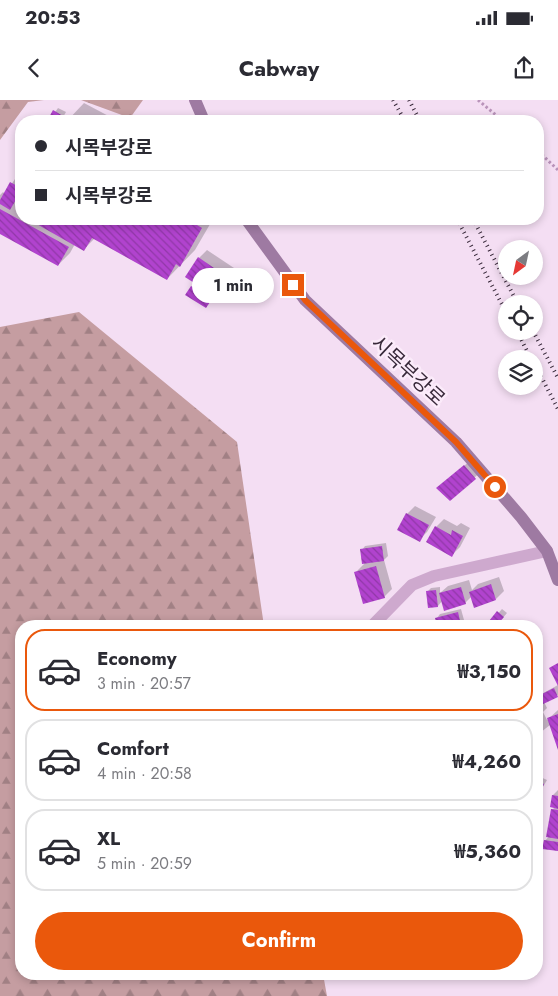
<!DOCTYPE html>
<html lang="en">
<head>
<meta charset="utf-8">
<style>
	:root { --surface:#fff; --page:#f7f7f7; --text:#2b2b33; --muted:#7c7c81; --line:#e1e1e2; --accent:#ea580c }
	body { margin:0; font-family:Jost,"Noto Sans KR",sans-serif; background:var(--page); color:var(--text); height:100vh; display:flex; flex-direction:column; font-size:19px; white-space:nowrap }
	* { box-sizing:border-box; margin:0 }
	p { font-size:16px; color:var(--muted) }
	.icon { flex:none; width:28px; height:28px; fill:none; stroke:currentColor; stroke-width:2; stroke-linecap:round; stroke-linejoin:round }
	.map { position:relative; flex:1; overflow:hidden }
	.sheet { position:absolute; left:15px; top:520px; width:528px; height:360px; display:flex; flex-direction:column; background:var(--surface); border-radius:20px; box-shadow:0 2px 8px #0003 }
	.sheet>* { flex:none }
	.banner { position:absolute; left:15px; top:15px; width:529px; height:110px; border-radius:20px; box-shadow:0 2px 8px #0003; display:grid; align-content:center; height:110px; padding:0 20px; background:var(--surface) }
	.needle { width:32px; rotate:213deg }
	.controls { position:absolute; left:498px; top:140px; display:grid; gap:10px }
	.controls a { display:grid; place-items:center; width:45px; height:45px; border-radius:50%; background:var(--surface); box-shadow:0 2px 8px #0003; font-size:25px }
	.end { position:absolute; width:22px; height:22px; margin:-11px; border:6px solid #ea580c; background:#fff; box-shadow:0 0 0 2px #fff }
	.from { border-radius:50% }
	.bubble { position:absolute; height:35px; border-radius:18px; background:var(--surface); box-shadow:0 2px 8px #0003; font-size:16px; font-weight:700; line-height:35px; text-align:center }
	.banner b { display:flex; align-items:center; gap:18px; height:48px; font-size:19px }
	.banner b+b { border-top:1px solid var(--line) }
	.banner i { width:12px; height:12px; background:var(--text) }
	ul { padding:9px 0 0; list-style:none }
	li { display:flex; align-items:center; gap:15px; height:82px; margin:0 10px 8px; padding:0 10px; border:2px solid var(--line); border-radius:20px }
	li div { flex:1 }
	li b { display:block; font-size:19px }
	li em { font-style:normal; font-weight:700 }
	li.on { border-color:var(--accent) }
	li>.icon { width:45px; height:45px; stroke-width:1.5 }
	.action { display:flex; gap:10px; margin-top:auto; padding:10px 20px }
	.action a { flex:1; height:58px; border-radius:30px; background:var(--accent); color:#fff; font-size:20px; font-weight:700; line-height:58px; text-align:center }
	.status { display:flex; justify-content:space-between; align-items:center; height:35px; padding:0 25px; background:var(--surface); direction:ltr }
	.status svg { height:14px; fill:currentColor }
	header { display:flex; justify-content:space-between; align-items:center; height:65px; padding:0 20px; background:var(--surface); font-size:22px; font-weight:700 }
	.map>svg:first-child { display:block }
</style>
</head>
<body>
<div class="status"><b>20:53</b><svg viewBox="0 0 49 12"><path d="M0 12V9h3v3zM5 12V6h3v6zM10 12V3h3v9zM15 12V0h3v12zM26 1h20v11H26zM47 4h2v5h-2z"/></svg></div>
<header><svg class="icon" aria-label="back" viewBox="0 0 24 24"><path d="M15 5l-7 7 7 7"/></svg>Cabway<svg class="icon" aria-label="share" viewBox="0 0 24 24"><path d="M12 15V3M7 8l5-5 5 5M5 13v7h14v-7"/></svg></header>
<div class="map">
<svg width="558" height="896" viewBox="0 0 558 896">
	<defs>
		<pattern id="forest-firs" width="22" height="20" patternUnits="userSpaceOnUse" patternTransform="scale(1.25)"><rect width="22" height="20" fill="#c59da1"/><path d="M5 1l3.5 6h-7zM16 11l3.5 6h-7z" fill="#a18084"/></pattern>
		<pattern id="building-back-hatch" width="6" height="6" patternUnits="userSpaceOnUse" patternTransform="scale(1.25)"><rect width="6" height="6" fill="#b143ce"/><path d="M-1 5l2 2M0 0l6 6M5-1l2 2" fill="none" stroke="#9138a8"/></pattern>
	</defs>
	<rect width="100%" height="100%" fill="#f4def3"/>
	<g fill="url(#forest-firs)">
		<polygon points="0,0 44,0 28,2 0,40"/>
		<polygon points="81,0 143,0 130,18"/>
		<polygon points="79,212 237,342 264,526 21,526 21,874 323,874 327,896 0,896 0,227"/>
	</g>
	<g fill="#0003">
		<polygon points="84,3 118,21 67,21"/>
		<polygon points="58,8 66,12 61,21 49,21"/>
		<polygon points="15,79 21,82 21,92 17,100 21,103 21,119 213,119 195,150 167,179 95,138 84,149 75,144 70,153 58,165 0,133 0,95 3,92 5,94"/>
		<polygon points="207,150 237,170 225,189 217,197 215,195 206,207 192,187 196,183 199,158"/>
		<polygon points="473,358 483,370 450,399 446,393 444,395 438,389"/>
		<polygon points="415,406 436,417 427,432 419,440 407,414"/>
		<polygon points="444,419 457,426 461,423 470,428 460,447 452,455 436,427"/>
		<polygon points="386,443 388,456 384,460 392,489 384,497 356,472 364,464 362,450 365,446"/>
		<polygon points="499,477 504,491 496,499 472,496 465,503 442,501 438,506 427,492 431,488 440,487 440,493 448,486 469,480 472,490 478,484"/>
		<polygon points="461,509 464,520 460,524 439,526 437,518 440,514"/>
		<polygon points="502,509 507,513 496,526 487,526"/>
		<polygon points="536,584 541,587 536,592"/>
		<polygon points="558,585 558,595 544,602 547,608 543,612 547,620 558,610 558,647 550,625 536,636 536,597"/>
		<polygon points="536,675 547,680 540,692 536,690"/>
		<polygon points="558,690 558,749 545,741 549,736 552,710 555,707 553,695"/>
	</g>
	<g fill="url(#building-back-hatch)">
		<polygon points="53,10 63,16 60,21 47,21"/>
		<polygon points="10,82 21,88 21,91 10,110 0,104 0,100"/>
		<polygon points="0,109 69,147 58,166 0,134"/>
		<polygon points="28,119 194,119 192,122 202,128 180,167 176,164 167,180 92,138 84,151"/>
		<polygon points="198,157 230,179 217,198 185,177"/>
		<polygon points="191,186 212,199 206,208 185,195"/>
		<polygon points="464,365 476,379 450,401 436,388"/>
		<polygon points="406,413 429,425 420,442 397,430"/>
		<polygon points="435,426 451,435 452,430 463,436 452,457 426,442"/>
		<polygon points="382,446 384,461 362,464 360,449"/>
		<polygon points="376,466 385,498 363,504 354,472"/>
		<polygon points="491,484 496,500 474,508 469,492"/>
		<polygon points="461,487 466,504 444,511 439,493"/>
		<polygon points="436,490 438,507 428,508 426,491"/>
		<polygon points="497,511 504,517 496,526 485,526"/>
		<polygon points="458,512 461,525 437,526 435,518"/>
		<polygon points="558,563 558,586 549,568"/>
		<polygon points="554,588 558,597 539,606 536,597"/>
		<polygon points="558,614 558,650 547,618"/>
		<polygon points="536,680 544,684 540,693 536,692"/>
		<polygon points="552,695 558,696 558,709 550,707"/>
		<polygon points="551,709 558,710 558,739 546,737"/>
		<polygon points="544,740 558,742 558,751 542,749"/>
	</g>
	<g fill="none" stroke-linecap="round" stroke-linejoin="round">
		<g stroke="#b993ba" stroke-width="3" stroke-dasharray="2.5 2.5" stroke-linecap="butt">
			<polyline points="478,0 503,21"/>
			<polyline points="538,51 558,70"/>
		</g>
		<polyline stroke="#cea9ce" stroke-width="12" points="372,526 412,485 434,476 547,451"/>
		<g stroke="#9e7aa2" stroke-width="12">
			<polyline points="195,0 204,21"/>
			<polyline points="246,119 305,200 456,342 521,417 547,451 558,480"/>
		</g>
		<g stroke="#38293a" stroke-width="4" stroke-dasharray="1 4" stroke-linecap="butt">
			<polyline points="393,0 405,21"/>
			<polyline points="409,0 420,21"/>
			<polyline points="457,119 506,212"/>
			<polyline points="473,119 518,204"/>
			<polyline points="517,231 531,259"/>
			<polyline points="533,231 558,278"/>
			<polyline points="534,263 558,309"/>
		</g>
	</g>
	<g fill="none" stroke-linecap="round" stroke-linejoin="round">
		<polyline stroke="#ea580c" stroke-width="6" points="293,185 305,200 456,342 495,387"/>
	</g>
	<g text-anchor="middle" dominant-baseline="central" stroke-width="5" stroke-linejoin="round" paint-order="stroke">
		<g font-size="20" fill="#38293a" stroke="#fbebfa">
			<text transform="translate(408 271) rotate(43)">시목부강로</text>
		</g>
	</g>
</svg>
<div class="controls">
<a><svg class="needle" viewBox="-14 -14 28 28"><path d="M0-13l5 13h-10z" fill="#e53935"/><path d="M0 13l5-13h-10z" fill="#7c7c81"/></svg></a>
<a><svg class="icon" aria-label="locate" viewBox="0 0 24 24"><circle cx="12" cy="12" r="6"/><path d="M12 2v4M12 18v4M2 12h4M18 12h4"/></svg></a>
<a><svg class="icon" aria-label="layers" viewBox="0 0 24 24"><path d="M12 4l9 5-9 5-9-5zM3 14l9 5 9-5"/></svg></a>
</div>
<i class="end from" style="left:495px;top:387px"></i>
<i class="end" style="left:293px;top:185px"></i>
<div class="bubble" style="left:192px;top:168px;width:82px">1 min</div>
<div class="banner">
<b><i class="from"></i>시목부강로</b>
<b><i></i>시목부강로</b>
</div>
<section class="sheet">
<ul>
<li class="on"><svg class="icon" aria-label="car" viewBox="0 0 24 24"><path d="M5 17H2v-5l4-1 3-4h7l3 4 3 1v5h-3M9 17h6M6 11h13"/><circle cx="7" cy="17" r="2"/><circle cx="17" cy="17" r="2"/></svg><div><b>Economy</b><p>3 min · 20:57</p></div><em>₩3,150</em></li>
<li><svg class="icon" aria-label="car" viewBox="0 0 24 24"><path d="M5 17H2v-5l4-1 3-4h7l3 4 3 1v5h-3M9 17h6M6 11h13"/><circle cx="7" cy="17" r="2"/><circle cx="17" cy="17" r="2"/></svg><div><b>Comfort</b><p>4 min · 20:58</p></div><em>₩4,260</em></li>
<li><svg class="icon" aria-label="car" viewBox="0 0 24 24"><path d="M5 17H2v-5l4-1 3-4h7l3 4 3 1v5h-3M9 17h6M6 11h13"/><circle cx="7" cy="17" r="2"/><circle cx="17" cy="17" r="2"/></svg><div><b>XL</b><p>5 min · 20:59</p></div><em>₩5,360</em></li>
</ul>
<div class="action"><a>Confirm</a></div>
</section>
</div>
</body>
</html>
